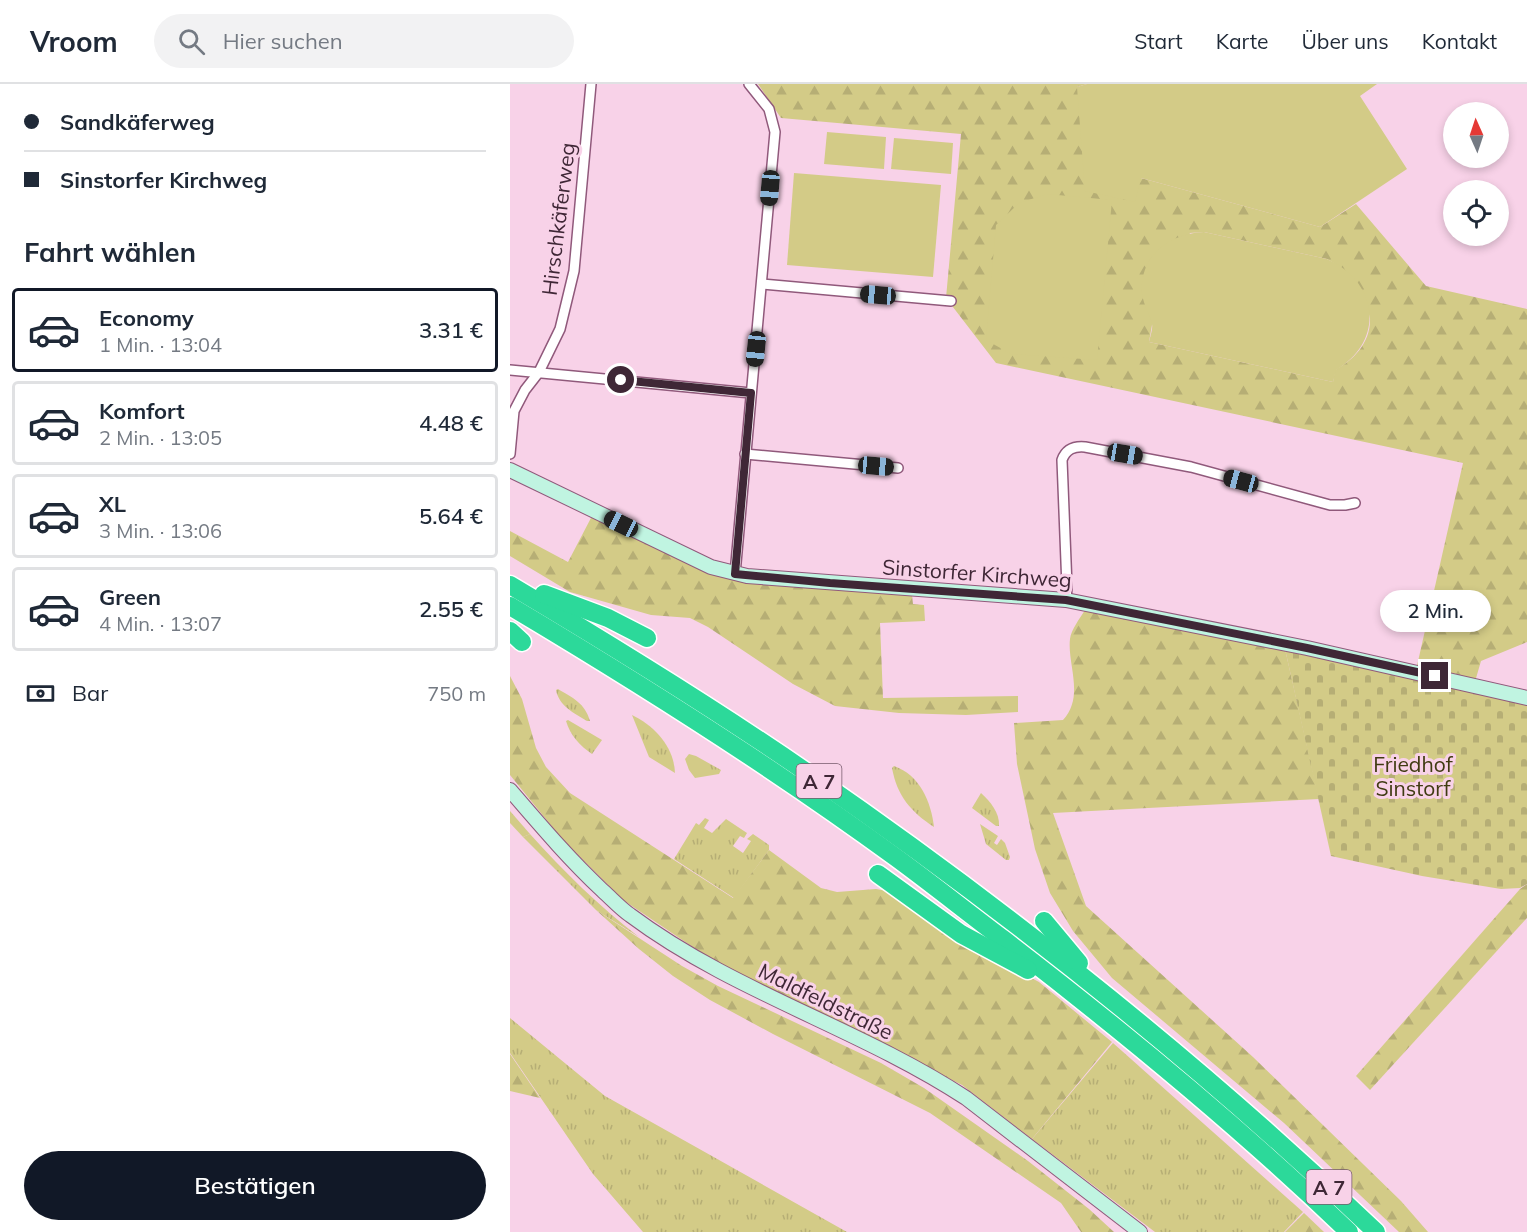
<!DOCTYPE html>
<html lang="de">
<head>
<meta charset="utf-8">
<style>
	:root { --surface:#fff; --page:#f2f2f3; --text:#1f2937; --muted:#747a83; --line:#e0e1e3; --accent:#111827 }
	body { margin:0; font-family:Mulish,sans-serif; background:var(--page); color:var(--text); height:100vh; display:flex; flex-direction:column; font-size:22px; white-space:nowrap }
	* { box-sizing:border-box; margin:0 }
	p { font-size:20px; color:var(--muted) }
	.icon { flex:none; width:33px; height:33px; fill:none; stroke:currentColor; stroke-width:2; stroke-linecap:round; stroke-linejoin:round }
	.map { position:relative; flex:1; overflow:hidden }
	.side { display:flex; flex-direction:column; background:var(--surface); width:510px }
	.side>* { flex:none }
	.hud { display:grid; align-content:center; height:132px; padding:0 24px; background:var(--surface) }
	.needle { width:39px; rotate:357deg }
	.buttons { position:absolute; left:933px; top:18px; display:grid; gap:12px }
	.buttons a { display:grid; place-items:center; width:66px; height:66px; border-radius:50%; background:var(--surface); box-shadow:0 3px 9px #0003; font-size:30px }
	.end { position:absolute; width:27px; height:27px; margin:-14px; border:8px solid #3f2736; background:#fff; box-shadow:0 0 0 3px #fff }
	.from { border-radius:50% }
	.bubble { position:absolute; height:42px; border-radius:21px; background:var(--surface); box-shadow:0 3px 9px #0003; font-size:20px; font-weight:600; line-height:42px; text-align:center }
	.car { position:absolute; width:18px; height:36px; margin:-18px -9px; border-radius:8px; box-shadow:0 0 4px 2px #0007; background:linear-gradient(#222 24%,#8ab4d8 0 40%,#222 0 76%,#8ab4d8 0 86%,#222 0) }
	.hud b { display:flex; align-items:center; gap:21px; height:57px; font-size:22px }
	.hud b+b { border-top:2px solid var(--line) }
	.hud i { width:15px; height:15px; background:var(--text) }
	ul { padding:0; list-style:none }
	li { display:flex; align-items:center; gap:18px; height:84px; margin:0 12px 9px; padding:0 12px; border:3px solid var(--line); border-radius:6px }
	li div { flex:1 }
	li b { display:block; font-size:22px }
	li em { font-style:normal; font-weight:600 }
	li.on { border-color:var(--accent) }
	li>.icon { width:54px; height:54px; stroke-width:1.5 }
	h2 { padding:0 24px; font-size:27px; line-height:72px }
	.pay { display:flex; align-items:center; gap:15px; height:66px; padding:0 24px; font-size:22px }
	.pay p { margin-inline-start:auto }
	.cta { display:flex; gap:12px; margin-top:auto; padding:12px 24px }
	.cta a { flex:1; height:69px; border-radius:36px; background:var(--accent); color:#fff; font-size:24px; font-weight:600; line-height:69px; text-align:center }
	header { display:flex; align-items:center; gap:36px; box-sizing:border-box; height:84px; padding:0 30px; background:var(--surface); border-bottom:2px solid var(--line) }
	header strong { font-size:28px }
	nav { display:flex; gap:33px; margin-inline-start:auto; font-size:21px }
	.search { width:420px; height:54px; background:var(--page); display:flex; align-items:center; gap:15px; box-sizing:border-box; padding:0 21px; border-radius:33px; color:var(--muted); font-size:22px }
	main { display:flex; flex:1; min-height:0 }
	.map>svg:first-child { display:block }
</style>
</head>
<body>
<header>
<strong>Vroom</strong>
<div class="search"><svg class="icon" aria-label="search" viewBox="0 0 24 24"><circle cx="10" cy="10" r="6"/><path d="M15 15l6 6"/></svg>Hier suchen</div>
<nav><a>Start</a><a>Karte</a><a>Über uns</a><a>Kontakt</a></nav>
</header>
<main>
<section class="side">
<div class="hud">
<b><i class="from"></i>Sandkäferweg</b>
<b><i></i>Sinstorfer Kirchweg</b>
</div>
<h2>Fahrt wählen</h2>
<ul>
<li class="on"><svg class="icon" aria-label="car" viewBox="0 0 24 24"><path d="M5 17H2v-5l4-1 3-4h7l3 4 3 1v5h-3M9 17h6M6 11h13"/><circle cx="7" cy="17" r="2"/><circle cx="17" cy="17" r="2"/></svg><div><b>Economy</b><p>1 Min. · 13:04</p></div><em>3.31 €</em></li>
<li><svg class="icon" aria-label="car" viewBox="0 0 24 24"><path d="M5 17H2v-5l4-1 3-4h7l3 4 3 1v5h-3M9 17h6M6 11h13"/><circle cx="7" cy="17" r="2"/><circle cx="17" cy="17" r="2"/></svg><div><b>Komfort</b><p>2 Min. · 13:05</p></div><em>4.48 €</em></li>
<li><svg class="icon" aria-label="car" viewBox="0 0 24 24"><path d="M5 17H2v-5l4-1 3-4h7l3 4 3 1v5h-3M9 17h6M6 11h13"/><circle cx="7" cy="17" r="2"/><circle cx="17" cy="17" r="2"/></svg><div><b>XL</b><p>3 Min. · 13:06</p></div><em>5.64 €</em></li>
<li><svg class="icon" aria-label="car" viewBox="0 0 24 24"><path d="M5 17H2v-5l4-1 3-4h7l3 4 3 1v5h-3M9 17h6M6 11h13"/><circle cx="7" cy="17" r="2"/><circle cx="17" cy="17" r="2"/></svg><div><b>Green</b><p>4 Min. · 13:07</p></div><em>2.55 €</em></li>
</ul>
<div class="pay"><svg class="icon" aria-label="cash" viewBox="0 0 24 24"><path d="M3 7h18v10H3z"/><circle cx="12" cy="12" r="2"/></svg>Bar<p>750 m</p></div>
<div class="cta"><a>Bestätigen</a></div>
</section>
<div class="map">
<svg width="1017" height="1148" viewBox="0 0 1017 1148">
	<defs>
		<pattern id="grass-tufts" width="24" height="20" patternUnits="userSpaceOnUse" patternTransform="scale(1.5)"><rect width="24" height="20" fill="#d3cb87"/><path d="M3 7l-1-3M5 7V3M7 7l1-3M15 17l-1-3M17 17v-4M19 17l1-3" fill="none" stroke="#b6ae75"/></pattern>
		<pattern id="forest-firs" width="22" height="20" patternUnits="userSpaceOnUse" patternTransform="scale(1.5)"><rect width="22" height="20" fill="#d3cb87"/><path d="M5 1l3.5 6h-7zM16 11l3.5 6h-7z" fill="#b6ae75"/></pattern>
		<pattern id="cemetery-stones" width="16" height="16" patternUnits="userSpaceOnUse" patternTransform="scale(1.5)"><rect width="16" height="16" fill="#d3cb87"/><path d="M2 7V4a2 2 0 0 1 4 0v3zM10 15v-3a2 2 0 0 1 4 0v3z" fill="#b6ae75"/></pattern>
	</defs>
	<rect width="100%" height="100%" fill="#f8d2e8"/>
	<g fill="url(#grass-tufts)">
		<path d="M48,605C63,614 75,619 80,637H77C64,629 49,622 46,606Z"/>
		<path d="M122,631C145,642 164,663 165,689L139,673Z"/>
		<path d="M58,636L92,656L82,670C70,662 60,651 56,637Z"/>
		<polygon points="179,670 186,672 211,686 209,690 185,694 179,686 175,675"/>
		<path d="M384,682C410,691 421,718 424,743C401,728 387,712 382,684Z"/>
		<path d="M471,709C480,717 490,729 489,742H486L462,724Z"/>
		<polygon points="195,734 199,736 194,744 202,749 216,735 237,749 234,754 230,752 223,762 233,769 241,757 237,755 243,750 259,761 259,766 224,814 164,775 186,739 189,741"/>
		<polygon points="470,740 488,752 484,759 487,761 491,755 495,759 500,773 499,776 496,776 476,760"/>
		<path d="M20,750C54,788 89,822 129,853L86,826L13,753Z"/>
		<polygon points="0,934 95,1012 337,1148 133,1148 83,1090 0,969"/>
		<polygon points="603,959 793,1128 774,1148 645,1148 522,1055"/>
	</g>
	<g fill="url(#forest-firs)" fill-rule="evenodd">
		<path d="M248,0H577L567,3L631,94L810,143L846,120L916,202L1017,225V558L971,577L962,608L904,595L953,379L486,279L436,214L451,50L271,34ZM694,148L817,175C830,181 834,190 841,202C846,211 859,225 860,234C861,258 844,276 825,286L823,298L639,258L642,241L680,149Z"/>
		<polygon points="82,432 204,491 234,498 402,511 403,520 414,521 415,537 370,539 373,614 508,612 508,628 456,631 389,629 325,622 283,600 198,543 180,534 141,531 60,508 0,472 0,447 58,478"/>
		<path d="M575,526L775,565L809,715L543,729L576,822L743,973L891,1117L918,1148H889L774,1039L602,894L563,847L540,809L525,765L507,680L504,639L553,636C575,612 557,580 560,555C561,546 570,534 575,526Z"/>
		<polygon points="0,592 12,615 26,664 36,683 60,709 223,814 259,766 311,804 327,808 366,805 383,808 445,853 529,898 602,958 522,1055 452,1001 202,876 113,816 52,755 0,691"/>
		<polygon points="0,727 20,750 13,753 0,739"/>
		<polygon points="1017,800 1017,834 860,1006 846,992 1010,805"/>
		<polygon points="86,826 172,882 208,902 371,979 414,1004 518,1077 579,1125 604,1148 571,1148 551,1119 420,1029 263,950 200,916 163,892 129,865"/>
		<polygon points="0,970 30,1014 0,1007"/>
		<polygon points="794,1129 814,1148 775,1148"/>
	</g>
	<polygon fill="url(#cemetery-stones)" points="775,565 1017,620 1017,800 1010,804 991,805 912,792 821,772"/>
	<g fill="#d3cb87">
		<polygon points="577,0 867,0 850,12 897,85 810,143 631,94 625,118 575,107 567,3"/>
		<polygon points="317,48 376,53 374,85 314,80"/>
		<polygon points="384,54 443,59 441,90 381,85"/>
		<polygon points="284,89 431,101 423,193 277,181"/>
		<polygon points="537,110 602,116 587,276 501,270 476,256 486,141 509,119"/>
		<path d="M694,148L817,175C869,198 875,257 826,286L823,298L639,258C640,253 643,245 642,240C640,229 633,221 632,209C629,172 660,149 694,148Z"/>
	</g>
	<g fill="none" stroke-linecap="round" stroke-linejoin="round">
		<g stroke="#90597b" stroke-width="12">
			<g id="street">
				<polyline points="252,200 441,217"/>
				<polyline points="0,286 241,309"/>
				<polyline points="0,370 4,327 15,306 29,288 50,245 64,187 81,0"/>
				<polyline points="235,370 388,384"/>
				<polyline points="225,490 265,48 259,25 239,0"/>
				<path d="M556,516L557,503L552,376C556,365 564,362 575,363L681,383L820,421H835L845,419"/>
			</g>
		</g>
		<g stroke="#90597b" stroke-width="16">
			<g id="secondary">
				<polyline points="0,386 201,483 237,492 556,516 797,564 1017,614"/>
				<path d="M0,706C31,742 58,774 93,807C102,815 110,824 120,831C223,908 349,944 456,1014L630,1148"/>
			</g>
		</g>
		<g stroke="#fff" stroke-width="21">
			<g id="highway">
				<path d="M0,501C101,561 202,623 299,690C499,828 690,980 866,1148"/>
				<polyline points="34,510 98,534 137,554"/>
				<path d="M0,522C131,600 261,682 384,772C421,799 457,828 493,855C613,947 730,1043 839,1148"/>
				<polyline points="0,547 12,558"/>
				<polyline points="368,790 451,850 518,886"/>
				<polyline points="534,837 569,879"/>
			</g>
		</g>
		<use href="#street" stroke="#fff" stroke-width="9"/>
		<use href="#secondary" stroke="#c0f4e1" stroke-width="14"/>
		<use href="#highway" stroke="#2cd99a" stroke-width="18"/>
	</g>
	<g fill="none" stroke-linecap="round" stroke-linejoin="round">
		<polyline stroke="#3f2736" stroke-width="8" points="111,296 241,309 225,490 320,499 556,516 797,564 925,592"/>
	</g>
	<g text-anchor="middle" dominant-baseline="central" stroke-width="6" stroke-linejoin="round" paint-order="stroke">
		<g fill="#f8d2e8" stroke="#765a6b" stroke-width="1.5">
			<rect x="286.5" y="680" width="45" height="34" rx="4.5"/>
			<rect x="796.5" y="1086" width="45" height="34" rx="4.5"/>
		</g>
		<g font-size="20" font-weight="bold" fill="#3f2736">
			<text x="309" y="697">A 7</text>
			<text x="819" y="1103">A 7</text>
		</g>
		<g font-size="21" fill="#3f2736" stroke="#f8d2e8">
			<text transform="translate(48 135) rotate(-83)">Hirschkäferweg</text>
			<text transform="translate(467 489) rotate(4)">Sinstorfer Kirchweg</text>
			<text transform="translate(316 917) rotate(26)">Maldfeldstraße</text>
		</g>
		<g font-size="21" fill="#403b12" stroke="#f8d2e8">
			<text x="903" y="680">Friedhof<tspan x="903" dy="24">Sinstorf</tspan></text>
		</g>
	</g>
</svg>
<div class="buttons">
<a><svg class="needle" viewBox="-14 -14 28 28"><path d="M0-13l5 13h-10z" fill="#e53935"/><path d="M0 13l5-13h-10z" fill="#747a83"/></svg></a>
<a><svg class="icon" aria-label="locate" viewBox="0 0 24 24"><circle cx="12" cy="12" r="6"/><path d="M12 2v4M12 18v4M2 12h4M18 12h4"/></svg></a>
</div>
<i class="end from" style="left:111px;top:296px"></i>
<i class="end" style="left:925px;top:592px"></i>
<div class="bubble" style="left:870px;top:506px;width:111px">2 Min.</div>
<i class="car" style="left:260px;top:104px;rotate:185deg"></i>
<i class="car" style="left:368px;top:211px;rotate:275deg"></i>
<i class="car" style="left:246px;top:265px;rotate:186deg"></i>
<i class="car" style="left:615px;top:370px;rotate:100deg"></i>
<i class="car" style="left:366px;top:382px;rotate:95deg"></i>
<i class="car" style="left:731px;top:397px;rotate:285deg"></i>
<i class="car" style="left:111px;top:440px;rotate:296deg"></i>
</div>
</main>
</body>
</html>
